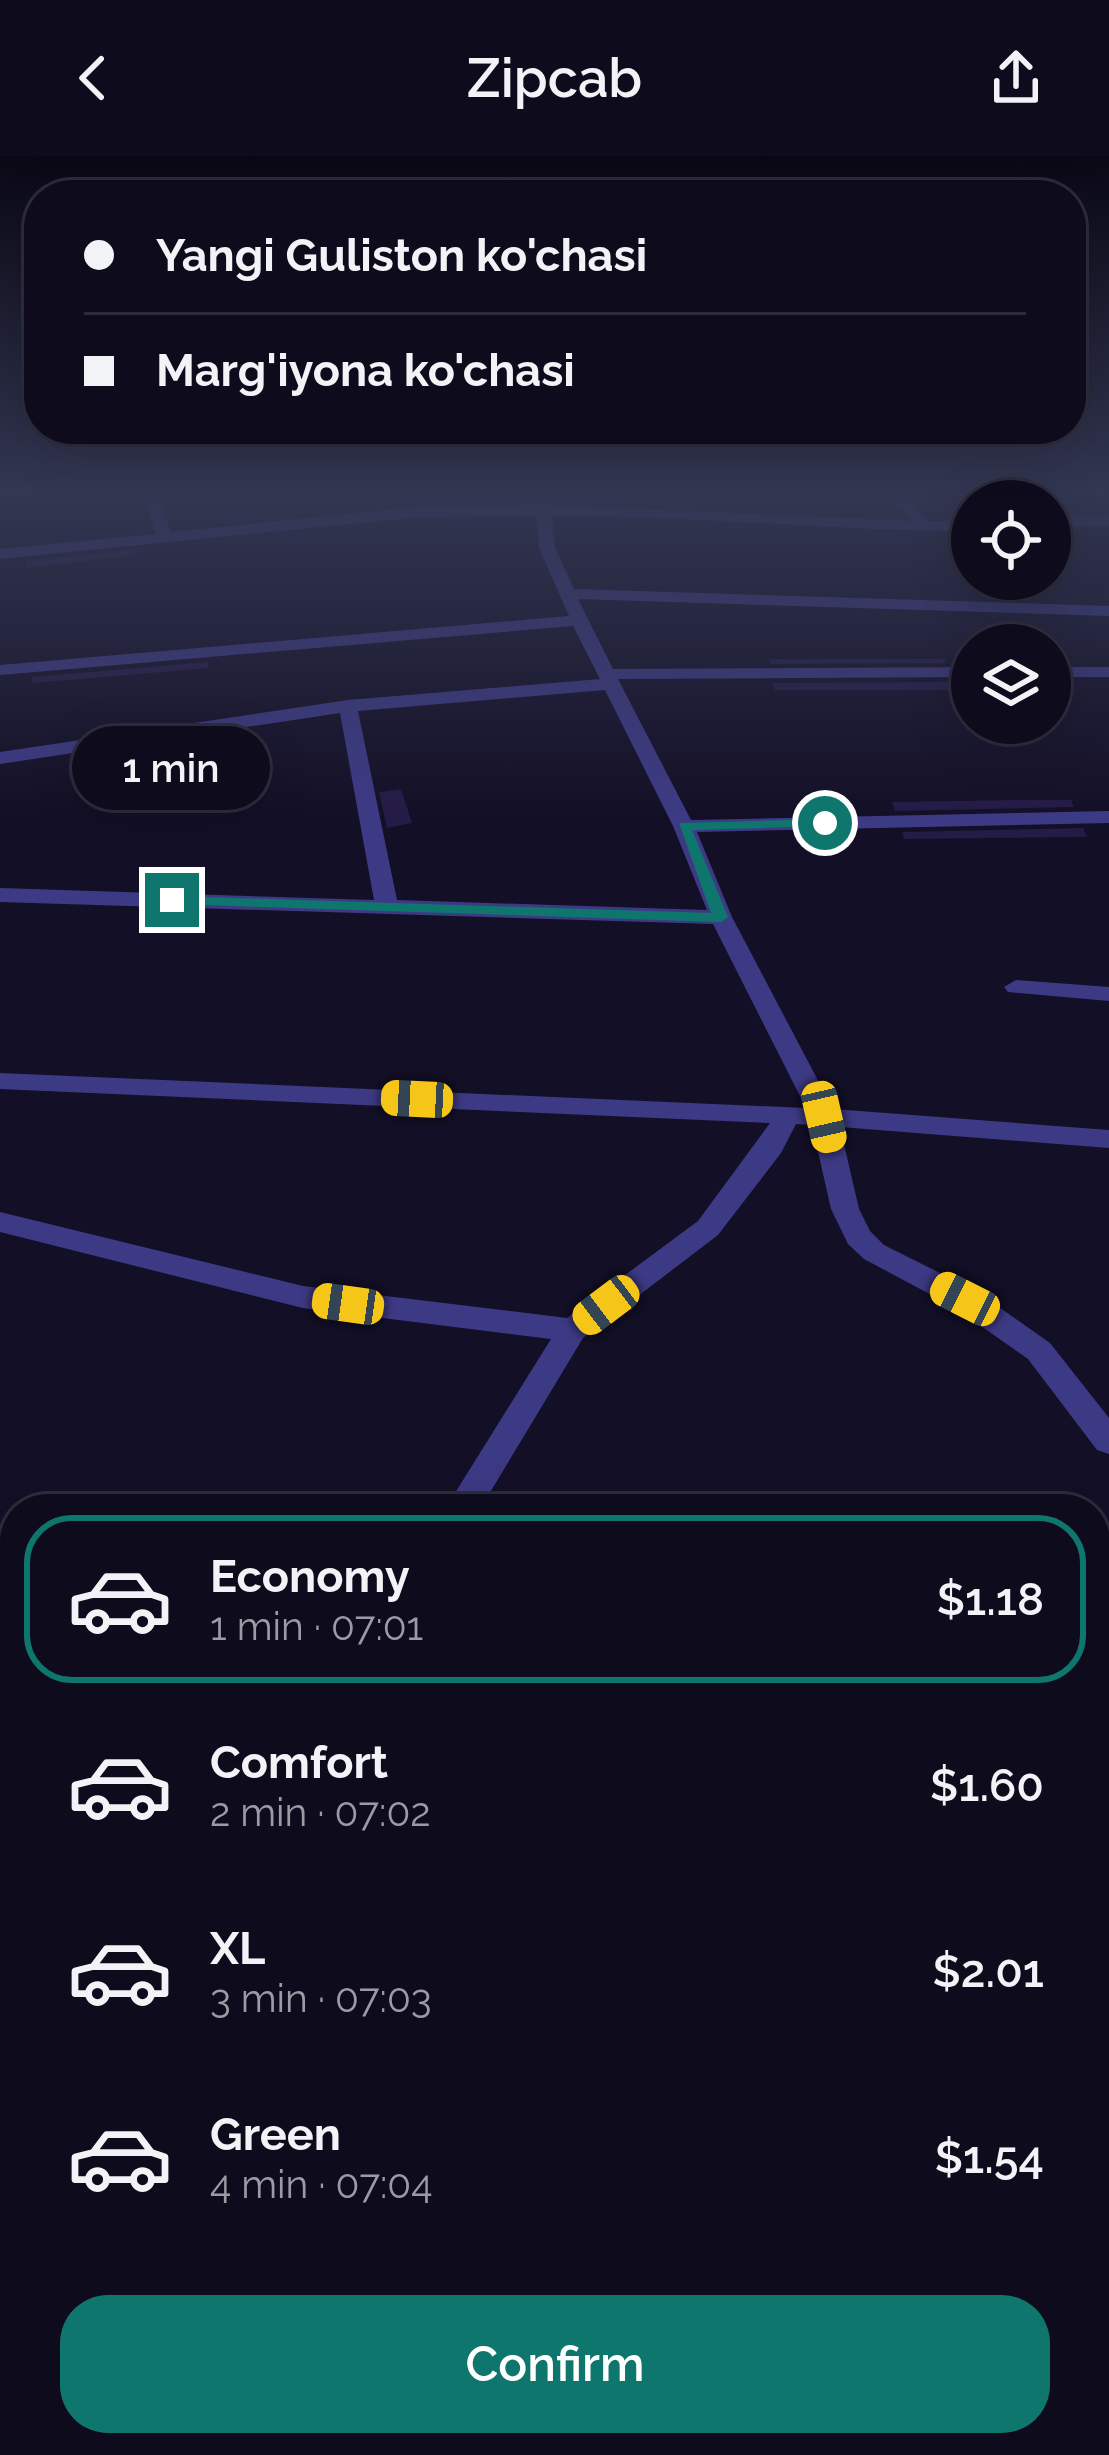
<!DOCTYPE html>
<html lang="en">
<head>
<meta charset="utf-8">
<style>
	:root { --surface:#0e0b1c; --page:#1c1929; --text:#f1f3f6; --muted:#9b9ba3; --line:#2e2b3b; --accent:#0f766e }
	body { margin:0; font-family:Raleway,sans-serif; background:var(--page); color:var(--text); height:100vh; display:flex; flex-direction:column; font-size:45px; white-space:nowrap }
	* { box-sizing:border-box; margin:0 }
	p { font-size:39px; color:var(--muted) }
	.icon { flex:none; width:66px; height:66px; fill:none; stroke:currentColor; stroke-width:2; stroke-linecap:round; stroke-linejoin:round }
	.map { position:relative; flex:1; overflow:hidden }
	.sheet { position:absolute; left:0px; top:1338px; width:1110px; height:963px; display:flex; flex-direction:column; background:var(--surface); border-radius:48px 48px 0 0; box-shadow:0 12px 48px #0002,0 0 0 3px var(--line) }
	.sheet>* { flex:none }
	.hud { position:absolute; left:24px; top:24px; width:1062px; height:264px; border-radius:48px; box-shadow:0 12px 48px #0002,0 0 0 3px var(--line); display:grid; align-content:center; height:264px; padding:0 60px; background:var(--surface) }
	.fabs { position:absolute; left:951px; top:324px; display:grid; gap:24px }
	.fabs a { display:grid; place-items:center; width:120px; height:120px; border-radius:50%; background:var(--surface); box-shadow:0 12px 48px #0002,0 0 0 3px var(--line); font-size:60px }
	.end { position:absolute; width:54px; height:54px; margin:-27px; border:15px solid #0f766e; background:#fff; box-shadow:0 0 0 6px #fff }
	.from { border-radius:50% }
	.bubble { position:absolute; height:84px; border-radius:42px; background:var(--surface); box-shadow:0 12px 48px #0002,0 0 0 3px var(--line); font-size:39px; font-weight:600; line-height:84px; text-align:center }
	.car { position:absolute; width:36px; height:72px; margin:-36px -18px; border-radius:15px; box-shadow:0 0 9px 3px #0007; background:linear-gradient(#f5c518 24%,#345 0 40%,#f5c518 0 76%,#345 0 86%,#f5c518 0) }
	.hud b { display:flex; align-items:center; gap:42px; height:114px; font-size:45px }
	.hud b+b { border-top:3px solid var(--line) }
	.hud i { width:30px; height:30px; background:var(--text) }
	ul { padding:21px 0 0; list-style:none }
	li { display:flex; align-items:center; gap:36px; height:168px; margin:0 24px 18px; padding:0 36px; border:6px solid transparent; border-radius:48px }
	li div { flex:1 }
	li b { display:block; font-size:45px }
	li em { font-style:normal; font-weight:600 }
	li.selected { border-color:var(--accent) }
	li>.icon { width:108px; height:108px; stroke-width:1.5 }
	.action { display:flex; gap:24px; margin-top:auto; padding:24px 60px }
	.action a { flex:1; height:138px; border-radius:48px; background:var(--accent); color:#fff; font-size:48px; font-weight:600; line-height:138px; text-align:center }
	header { display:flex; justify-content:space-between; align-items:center; height:156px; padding:0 60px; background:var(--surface); font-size:54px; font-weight:600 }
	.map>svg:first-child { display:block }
</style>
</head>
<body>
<header><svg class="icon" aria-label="back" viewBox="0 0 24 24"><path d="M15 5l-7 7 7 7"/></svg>Zipcab<svg class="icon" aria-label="share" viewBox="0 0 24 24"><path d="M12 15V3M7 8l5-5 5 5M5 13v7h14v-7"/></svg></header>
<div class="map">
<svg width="1109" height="2299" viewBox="0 0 1109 2299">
	<rect width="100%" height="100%" fill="#130f26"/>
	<g fill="#241b47">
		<polygon points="135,394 136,399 27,412 26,405"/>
		<polygon points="769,503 945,503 946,507 770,508"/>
		<polygon points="208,506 209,512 32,527 32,521"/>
		<polygon points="954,526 958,534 775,534 773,527"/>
		<polygon points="401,633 412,667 387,672 379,636"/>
		<polygon points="1026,644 1071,644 1074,651 895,655 892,646"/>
		<polygon points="1083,672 1087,681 904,683 902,676"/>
	</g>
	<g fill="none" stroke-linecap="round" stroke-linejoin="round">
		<g fill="#3d3a85" fill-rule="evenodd">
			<path d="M142,338H156L171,376L418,351L544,349L912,365L892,338H907L927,365H972V375C835,375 692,359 552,360L555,392L574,433L1109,450V460L578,443L613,513L972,511V521L618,523L691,664L1109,655V667L697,676L732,761L833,953L1109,974V992L840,971L859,1053L870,1075L884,1089L976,1135L1050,1187L1109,1262V1298L1097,1294L1028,1203L954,1151L864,1103L848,1088L831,1053L812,969L796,968L781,997L718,1079L583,1182L480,1353H445L551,1183L303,1152L0,1076V1056L303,1130L567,1162L698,1065L770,967L0,933V917L806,952L713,768L0,746V732L374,744L340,557L0,608V596L348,544L600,523L573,470L0,519V509L569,460L539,392L537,360L418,361L0,403V393L156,378ZM605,534L673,670L707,754L397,744L358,555Z"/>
			<polygon points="1109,360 1109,370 1050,371 1050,361"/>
			<rect x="1050" y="511" width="59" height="10"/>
			<polygon points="1016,824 1109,831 1109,845 1008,836 1004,831"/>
			<polygon points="15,2063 15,2129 0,2135 0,2069"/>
		</g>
	</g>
	<linearGradient id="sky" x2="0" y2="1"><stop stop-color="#0a0815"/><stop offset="0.51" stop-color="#333752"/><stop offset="1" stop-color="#333752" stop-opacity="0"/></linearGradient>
	<rect width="1109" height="660" fill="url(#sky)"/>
	<polygon fill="#0f766e" points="825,663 830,670 692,674 728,761 721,766 172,748 165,744 172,740 711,757 679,667"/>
</svg>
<div class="fabs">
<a><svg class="icon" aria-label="locate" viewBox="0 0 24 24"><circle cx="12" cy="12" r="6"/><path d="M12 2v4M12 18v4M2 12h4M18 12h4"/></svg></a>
<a><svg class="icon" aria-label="layers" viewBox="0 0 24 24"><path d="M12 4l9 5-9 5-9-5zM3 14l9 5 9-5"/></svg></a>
</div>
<i class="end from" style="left:825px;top:667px"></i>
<i class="end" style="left:172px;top:744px"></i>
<div class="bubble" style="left:72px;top:570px;width:198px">1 min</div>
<i class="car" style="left:417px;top:943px;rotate:273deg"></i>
<i class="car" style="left:824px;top:961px;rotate:167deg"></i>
<i class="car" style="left:965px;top:1143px;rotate:297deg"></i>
<i class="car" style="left:348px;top:1148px;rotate:278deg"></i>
<i class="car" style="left:606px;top:1149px;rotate:233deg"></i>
<div class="hud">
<b><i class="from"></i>Yangi Guliston ko'chasi</b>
<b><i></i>Marg'iyona ko'chasi</b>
</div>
<section class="sheet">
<ul>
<li class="selected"><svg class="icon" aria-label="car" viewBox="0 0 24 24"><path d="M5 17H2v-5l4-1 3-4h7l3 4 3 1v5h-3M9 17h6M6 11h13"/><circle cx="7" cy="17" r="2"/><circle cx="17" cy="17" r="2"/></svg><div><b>Economy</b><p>1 min · 07:01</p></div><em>$1.18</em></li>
<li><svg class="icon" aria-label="car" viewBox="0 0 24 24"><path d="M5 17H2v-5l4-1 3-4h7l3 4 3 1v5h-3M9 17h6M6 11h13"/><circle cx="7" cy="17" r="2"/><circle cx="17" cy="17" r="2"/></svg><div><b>Comfort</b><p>2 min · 07:02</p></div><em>$1.60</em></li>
<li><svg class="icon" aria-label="car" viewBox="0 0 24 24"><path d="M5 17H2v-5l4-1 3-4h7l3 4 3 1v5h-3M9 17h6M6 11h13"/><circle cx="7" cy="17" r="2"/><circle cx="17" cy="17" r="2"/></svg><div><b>XL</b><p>3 min · 07:03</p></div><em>$2.01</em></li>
<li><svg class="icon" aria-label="car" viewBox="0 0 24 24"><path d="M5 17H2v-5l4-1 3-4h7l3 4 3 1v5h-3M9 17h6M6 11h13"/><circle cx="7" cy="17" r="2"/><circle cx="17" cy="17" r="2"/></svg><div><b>Green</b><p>4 min · 07:04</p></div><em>$1.54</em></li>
</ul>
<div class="action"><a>Confirm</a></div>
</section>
</div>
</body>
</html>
